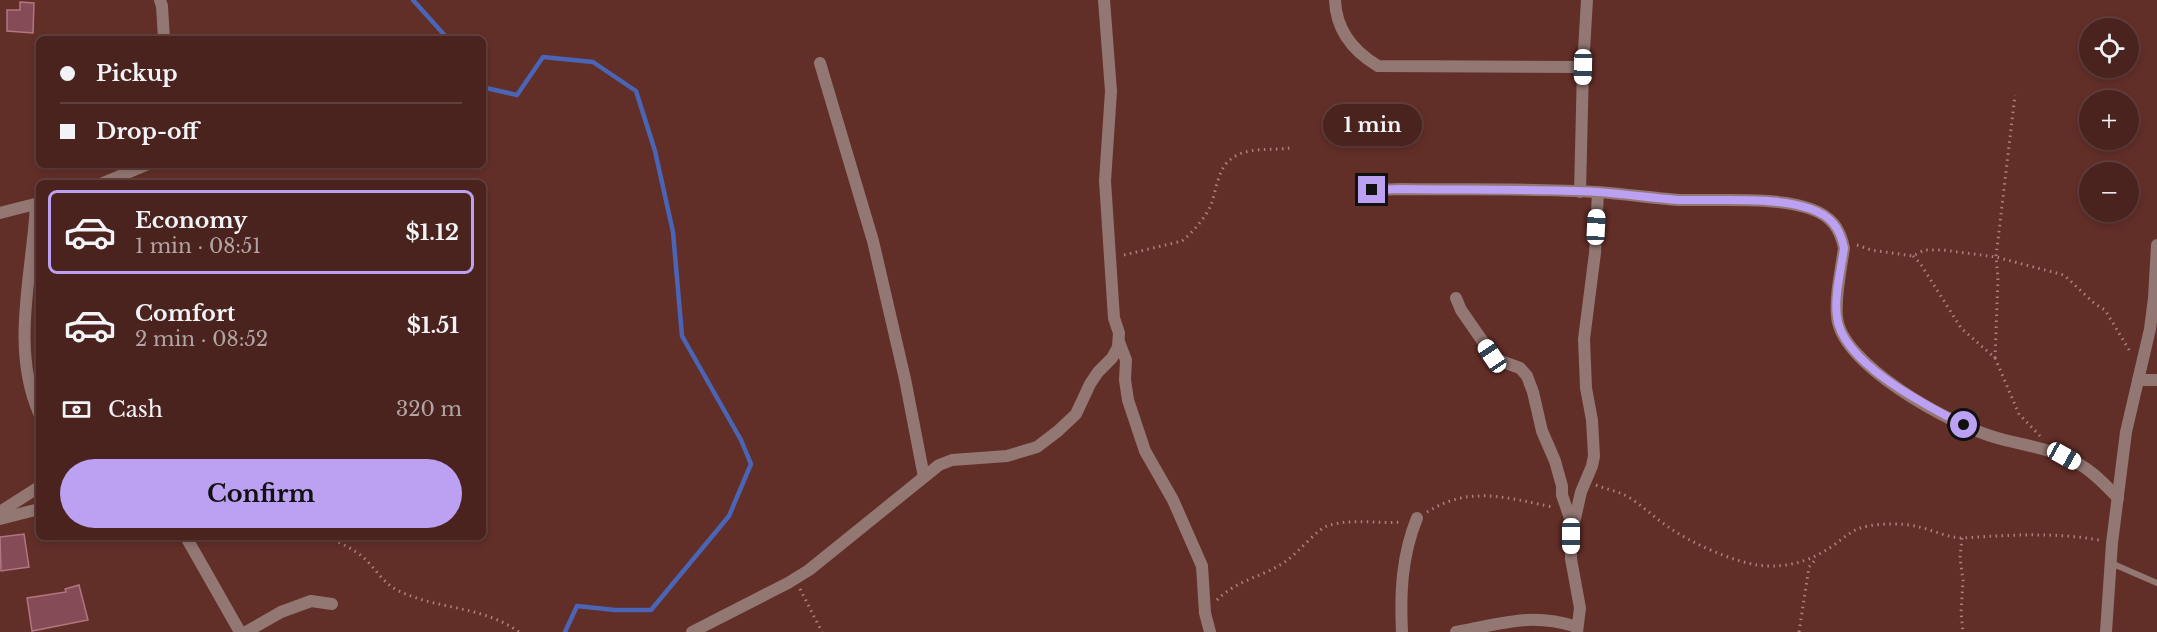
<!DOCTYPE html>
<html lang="en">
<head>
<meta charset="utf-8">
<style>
	:root { --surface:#4a221e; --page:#512a27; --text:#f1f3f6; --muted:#b2a4a4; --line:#613f3c; --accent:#bca0f2 }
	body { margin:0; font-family:"Libre Baskerville",serif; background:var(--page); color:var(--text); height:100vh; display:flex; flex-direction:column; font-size:22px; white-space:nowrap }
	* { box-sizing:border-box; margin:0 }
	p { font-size:20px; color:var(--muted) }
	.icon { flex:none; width:33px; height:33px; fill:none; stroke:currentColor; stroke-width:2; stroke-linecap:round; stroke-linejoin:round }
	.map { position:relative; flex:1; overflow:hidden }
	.details { position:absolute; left:36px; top:180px; width:450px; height:360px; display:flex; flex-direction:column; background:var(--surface); border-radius:9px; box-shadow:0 3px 9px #0003,0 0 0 2px var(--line) }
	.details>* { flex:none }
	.guide { position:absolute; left:36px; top:36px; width:450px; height:132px; border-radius:9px; box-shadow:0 3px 9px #0003,0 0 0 2px var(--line); display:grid; align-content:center; height:132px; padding:0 24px; background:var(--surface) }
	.tools { position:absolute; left:2079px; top:18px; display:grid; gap:12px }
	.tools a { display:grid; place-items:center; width:60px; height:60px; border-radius:50%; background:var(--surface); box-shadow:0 3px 9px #0003,0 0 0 2px var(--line); font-size:30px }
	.end { position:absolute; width:27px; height:27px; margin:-14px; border:8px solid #bca0f2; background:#111; box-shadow:0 0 0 3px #111 }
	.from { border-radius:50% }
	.bubble { position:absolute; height:42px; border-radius:21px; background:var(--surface); box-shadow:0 3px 9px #0003,0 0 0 2px var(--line); font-size:20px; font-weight:700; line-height:42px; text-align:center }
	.car { position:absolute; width:18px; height:36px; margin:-18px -9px; border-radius:8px; box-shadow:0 0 4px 2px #0007; background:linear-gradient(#fff 24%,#345 0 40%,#fff 0 76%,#345 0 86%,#fff 0) }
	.guide b { display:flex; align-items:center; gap:21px; height:57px; font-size:22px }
	.guide b+b { border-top:2px solid var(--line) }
	.guide i { width:15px; height:15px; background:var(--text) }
	ul { padding:10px 0 0; list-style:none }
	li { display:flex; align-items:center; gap:18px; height:84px; margin:0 12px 9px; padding:0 12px; border:3px solid transparent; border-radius:9px }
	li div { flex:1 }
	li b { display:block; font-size:22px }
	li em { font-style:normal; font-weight:700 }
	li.current { border-color:var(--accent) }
	li>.icon { width:54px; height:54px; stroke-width:1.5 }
	.pay { display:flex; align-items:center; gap:15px; height:66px; padding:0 24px; font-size:22px }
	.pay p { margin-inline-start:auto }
	.action { display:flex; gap:12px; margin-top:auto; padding:12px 24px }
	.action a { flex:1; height:69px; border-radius:36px; background:var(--accent); color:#111; font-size:24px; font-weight:700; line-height:69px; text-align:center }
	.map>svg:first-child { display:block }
</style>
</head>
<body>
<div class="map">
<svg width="2157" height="632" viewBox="0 0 2157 632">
	<rect width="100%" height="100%" fill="#622e28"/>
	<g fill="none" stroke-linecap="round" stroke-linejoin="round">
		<g stroke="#4a65b5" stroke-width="4.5">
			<polyline points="413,0 448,39"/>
			<polyline points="483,85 486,88 517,95 543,57 593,62 636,91 655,151 673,232 682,336 741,440 751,464 729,516 651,610 615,610 577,606 565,632"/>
		</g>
	</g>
	<g fill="#854c57" stroke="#b37681" stroke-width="1.5">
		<polygon points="20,2 34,3 33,33 7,31 7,10 20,10"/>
		<polygon points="24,534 29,567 1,571 0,537"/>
		<polygon points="79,585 88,620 32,631 27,598 66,592 65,589"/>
	</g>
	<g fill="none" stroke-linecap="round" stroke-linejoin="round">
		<g stroke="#ac817b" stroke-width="3" stroke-dasharray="1.5 4.5" stroke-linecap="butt">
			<polyline points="1857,245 1871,250 1913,256 1924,250 1943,250 1996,257 2064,275 2095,304 2105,310 2131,353"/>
			<path d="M1124,255L1182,241C1193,232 1205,218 1211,205C1216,191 1218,168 1231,159C1248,146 1271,151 1290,148"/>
			<polyline points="1913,256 1920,263 1961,328 1995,358 2019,414 2040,436"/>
			<polyline points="1995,358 1998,278 1996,257 2015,95"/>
			<path d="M1596,485C1608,490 1619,491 1630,498C1644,507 1656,519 1670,528C1691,543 1732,561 1757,565C1787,569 1811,561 1834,545C1846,536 1854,528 1869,526C1885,523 1904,523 1919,527C1933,530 1948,538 1963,538C2008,535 2054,532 2099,540"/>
			<path d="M1427,512C1470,485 1507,498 1553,507"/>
			<path d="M328,537C340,543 354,549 364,558C375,568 383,583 397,590C436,610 482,605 519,632"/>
			<polyline points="1962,538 1960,558 1963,580 1961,613 1963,632"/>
			<polyline points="800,589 822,632"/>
			<path d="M1217,600C1237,579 1265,577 1289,559C1298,552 1318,529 1327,526C1350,518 1377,524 1401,522"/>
			<polyline points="1799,632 1809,567 1816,559"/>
		</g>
		<polyline stroke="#927773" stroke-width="6" points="2111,563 2157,583"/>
		<g stroke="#927773" stroke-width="12">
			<polyline points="160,0 162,6 164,39"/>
			<path d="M1335,0C1336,30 1353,51 1378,66L1583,67"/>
			<polyline points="820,63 873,241 905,379 924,477"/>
			<polyline points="103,183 146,165"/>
			<path d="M1372,190L1402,189C1467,190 1533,188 1598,192C1625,194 1652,198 1679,200C1717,201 1776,196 1811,209C1831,216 1840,228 1844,248C1841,270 1835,295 1837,316C1840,365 1952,425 1994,437C2017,444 2042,447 2064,456C2087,466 2101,480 2118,498"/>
			<polyline points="1580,192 1583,67 1587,0"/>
			<path d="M36,204C33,271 10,347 39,413"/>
			<polyline points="0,213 39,203"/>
			<polyline points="1456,298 1461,310 1495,359 1520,368 1527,376 1533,392 1542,431 1555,461 1562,486 1562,495 1572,524"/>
			<polyline points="1119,342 1126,360 1125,380 1128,400 1145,451 1173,500 1202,566 1205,613 1210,632"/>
			<polyline points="2138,380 2157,380"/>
			<polyline points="0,512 39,487"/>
			<polyline points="0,519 39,509"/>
			<polyline points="186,537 240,632"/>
			<polyline points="246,632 281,612 311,601 332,604"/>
			<polyline points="692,632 788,583 809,570 939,465 952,460 1007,456 1037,447 1058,431 1076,414 1090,384 1098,372 1112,358 1118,347 1119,333 1114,318 1105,181 1111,91 1104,0"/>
			<path d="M1402,632C1400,592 1402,555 1417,518"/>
			<path d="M1456,632C1502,624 1530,612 1577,627"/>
			<polyline points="1577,632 1580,608 1571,559 1571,536 1581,492 1592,466 1594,456 1592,420 1586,388 1584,339 1595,253 1598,192"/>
			<polyline points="2106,632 2112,543 2126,432 2150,329 2154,298 2157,245"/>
		</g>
	</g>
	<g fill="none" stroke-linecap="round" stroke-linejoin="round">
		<path stroke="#bca0f2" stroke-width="8" d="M1372,190L1402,189C1467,190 1533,189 1598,192C1625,194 1652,198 1679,200C1717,201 1776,196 1811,209C1831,216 1840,228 1844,248C1841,270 1834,296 1837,317C1842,363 1927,406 1964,425"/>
	</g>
</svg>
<div class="tools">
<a><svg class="icon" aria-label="locate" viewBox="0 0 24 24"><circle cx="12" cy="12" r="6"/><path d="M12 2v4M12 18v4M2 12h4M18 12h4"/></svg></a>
<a>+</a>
<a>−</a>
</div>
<i class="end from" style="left:1964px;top:425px"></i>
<i class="end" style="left:1372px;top:190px"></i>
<div class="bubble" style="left:1323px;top:104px;width:99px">1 min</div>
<i class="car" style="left:1583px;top:67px;rotate:181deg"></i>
<i class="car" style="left:1596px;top:227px;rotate:3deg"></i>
<i class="car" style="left:1492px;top:356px;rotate:326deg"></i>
<i class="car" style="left:2064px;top:456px;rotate:119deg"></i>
<i class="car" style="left:1571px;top:536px;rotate:180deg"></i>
<div class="guide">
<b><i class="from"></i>Pickup</b>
<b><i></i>Drop-off</b>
</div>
<section class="details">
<ul>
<li class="current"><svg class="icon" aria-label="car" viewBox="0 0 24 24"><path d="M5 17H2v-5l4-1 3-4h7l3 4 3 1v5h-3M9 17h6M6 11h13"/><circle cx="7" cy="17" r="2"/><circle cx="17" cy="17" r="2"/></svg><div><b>Economy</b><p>1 min · 08:51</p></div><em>$1.12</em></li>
<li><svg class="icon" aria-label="car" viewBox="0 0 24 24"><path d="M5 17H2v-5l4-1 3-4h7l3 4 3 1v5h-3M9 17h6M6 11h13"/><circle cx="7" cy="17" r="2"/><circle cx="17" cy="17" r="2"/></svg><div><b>Comfort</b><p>2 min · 08:52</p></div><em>$1.51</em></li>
</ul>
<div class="pay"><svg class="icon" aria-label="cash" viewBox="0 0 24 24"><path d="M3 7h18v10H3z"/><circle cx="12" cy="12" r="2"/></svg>Cash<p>320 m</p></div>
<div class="action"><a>Confirm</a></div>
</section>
</div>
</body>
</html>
